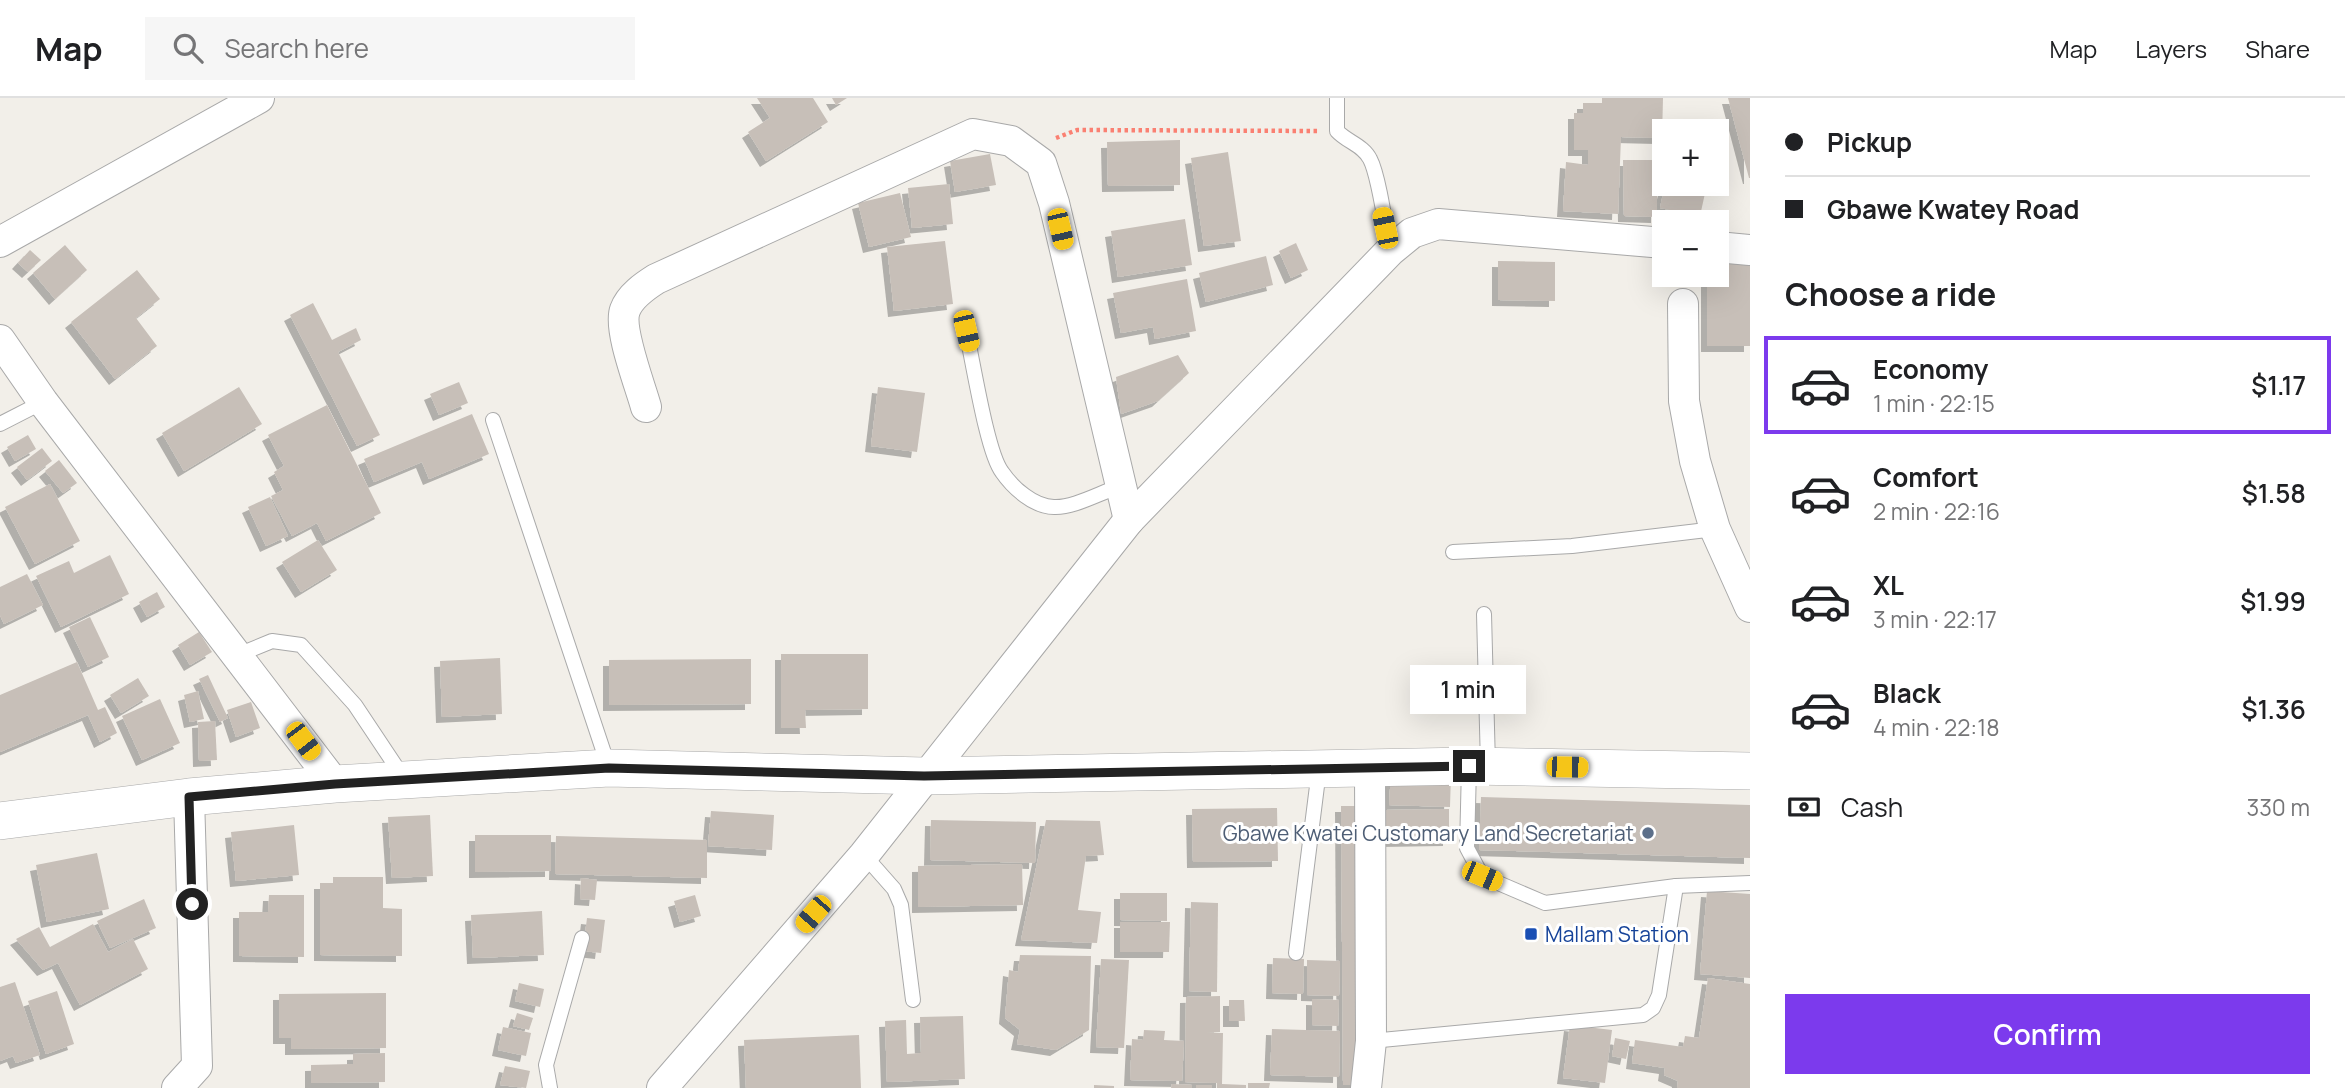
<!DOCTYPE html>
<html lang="en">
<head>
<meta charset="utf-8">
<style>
	:root { --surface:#fff; --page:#f6f6f6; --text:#202124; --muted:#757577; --line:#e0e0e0; --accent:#7c3aed }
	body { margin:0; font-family:Manrope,sans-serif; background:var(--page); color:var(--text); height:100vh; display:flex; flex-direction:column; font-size:26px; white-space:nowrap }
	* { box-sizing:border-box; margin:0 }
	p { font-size:23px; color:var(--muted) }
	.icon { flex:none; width:38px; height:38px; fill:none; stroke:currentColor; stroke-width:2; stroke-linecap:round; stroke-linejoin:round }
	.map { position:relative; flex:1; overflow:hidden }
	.side { display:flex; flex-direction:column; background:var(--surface); width:595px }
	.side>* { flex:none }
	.banner { display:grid; align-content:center; height:154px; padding:0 35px; background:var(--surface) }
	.fabs { position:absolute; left:1652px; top:21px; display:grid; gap:14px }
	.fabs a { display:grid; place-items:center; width:77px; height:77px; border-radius:0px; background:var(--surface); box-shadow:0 7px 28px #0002; font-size:35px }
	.end { position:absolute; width:32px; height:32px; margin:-16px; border:9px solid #222; background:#fff; box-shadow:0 0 0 4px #fff }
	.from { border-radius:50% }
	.bubble { position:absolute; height:49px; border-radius:0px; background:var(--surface); box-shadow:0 7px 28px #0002; font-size:23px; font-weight:600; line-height:49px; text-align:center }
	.car { position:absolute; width:21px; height:42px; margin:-21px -10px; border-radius:9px; box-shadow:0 0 5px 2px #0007; background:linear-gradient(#f5c518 24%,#345 0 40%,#f5c518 0 76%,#345 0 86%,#f5c518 0) }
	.banner b { display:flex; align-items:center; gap:24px; height:66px; font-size:26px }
	.banner b+b { border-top:2px solid var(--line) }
	.banner i { width:18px; height:18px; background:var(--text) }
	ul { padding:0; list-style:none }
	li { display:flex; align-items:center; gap:21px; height:98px; margin:0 14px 10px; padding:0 21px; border:4px solid transparent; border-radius:0px }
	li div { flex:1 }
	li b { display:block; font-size:26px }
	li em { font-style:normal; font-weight:600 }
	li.active { border-color:var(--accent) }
	li>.icon { width:63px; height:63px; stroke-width:1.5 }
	h2 { padding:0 35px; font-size:32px; line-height:84px }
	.pay { display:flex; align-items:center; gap:18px; height:77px; padding:0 35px; font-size:26px }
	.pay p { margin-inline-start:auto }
	.action { display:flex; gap:14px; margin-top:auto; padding:14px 35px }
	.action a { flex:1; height:80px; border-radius:0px; background:var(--accent); color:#fff; font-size:28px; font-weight:600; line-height:80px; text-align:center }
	header { display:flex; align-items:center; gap:42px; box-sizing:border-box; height:98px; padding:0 35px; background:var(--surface); border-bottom:2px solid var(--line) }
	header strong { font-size:33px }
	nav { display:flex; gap:38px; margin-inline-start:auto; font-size:24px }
	.search { width:490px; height:63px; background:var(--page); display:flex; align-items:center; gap:18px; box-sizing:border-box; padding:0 24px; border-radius:0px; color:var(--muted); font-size:26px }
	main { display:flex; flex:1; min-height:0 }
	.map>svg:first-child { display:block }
</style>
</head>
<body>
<header>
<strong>Map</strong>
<div class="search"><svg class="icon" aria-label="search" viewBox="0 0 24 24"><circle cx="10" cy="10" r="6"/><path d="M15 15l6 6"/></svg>Search here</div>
<nav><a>Map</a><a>Layers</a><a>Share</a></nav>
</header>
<main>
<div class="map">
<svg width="1750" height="990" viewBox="0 0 1750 990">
	<defs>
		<filter id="shadow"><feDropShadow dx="-6" dy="6" stdDeviation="0" flood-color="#0004"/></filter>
	</defs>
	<rect width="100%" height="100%" fill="#f2efe9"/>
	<g fill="#c7bfb8" filter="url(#shadow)">
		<polygon points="757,0 813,0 828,24 766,63 748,34 770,20"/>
		<polygon points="832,0 847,0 836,7"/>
		<polygon points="1602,0 1663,0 1662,40 1621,39 1618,116 1563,113 1566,64 1588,67 1588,52 1574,52 1574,15 1583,15 1583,5 1602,5"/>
		<polygon points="1728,0 1750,0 1750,80 1749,80"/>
		<polygon points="1180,42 1180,87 1108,88 1107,44"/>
		<polygon points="1228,54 1241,143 1204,148 1191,60"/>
		<polygon points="990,56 996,87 955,94 950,63"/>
		<polygon points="1623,62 1657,62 1657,119 1624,118"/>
		<polygon points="949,86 953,126 912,130 908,90"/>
		<polygon points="1665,86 1707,86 1700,118 1660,110"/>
		<polygon points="900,95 911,139 869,149 858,105"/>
		<polygon points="1185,121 1192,167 1118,179 1111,133"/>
		<polygon points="945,143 953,206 894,213 887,149"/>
		<polygon points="1296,145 1308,172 1291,180 1279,153"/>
		<polygon points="65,147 87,172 55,201 33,175"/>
		<polygon points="30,152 41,162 28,174 18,165"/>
		<polygon points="1717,157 1750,158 1750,248 1707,248 1707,177 1717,177"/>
		<polygon points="1266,158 1273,187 1206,204 1199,175"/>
		<polygon points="1498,163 1555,164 1555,203 1498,202"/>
		<polygon points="137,172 160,201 136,220 157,248 115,281 71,224"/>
		<polygon points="1187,181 1196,233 1155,241 1153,229 1121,235 1113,195"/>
		<polygon points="313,205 332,242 356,230 361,242 338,254 380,337 357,348 290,217"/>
		<polygon points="1178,257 1189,275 1158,303 1121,316 1116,279"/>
		<polygon points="459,284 468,305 439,317 430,296"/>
		<polygon points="239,289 262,326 184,373 162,335"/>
		<polygon points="878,289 925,295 917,354 871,348"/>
		<polygon points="327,307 381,415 326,443 317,425 292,438 271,398 283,392 274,374 284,368 268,337"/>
		<polygon points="472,316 489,356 429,381 422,364 374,384 364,361"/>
		<polygon points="28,337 36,351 15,363 7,349"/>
		<polygon points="42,350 52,363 27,382 17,369"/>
		<polygon points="59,362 77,385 63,395 45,373"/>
		<polygon points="50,386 80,443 35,466 5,409"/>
		<polygon points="270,399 288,438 266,448 248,409"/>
		<polygon points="318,442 337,472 301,494 282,464"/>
		<polygon points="110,457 129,496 61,529 36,478 69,463 74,475"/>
		<polygon points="27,476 43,507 4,526 0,517 0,489"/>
		<polygon points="157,494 165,509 147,519 139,504"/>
		<polygon points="90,519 109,559 88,569 69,529"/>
		<polygon points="199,534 212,554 190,567 178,547"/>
		<polygon points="781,556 868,556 868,611 805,612 806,630 781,630"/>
		<polygon points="500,560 502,616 442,619 440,563"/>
		<polygon points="751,561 751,606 609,607 609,562"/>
		<polygon points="77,564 98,612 105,609 117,635 100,644 88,617 0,654 0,597"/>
		<polygon points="208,577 228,620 220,624 199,581"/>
		<polygon points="138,580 149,598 121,615 110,597"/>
		<polygon points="198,593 204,621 190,624 184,597"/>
		<polygon points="160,601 180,645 142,662 122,618"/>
		<polygon points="251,604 260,630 236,639 227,612"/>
		<polygon points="215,623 217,662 199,663 198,624"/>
		<polygon points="1391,674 1451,676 1450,709 1389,707"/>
		<polygon points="1481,699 1750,707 1750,760 1479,752"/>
		<polygon points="1341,708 1362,708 1364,987 1343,987"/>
		<polygon points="1277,710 1278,763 1193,764 1192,711"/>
		<polygon points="1449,711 1449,742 1386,743 1386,712"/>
		<polygon points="711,713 774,717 772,752 708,748"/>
		<polygon points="430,717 433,778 392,780 388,719"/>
		<polygon points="931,722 1036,724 1035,765 930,762"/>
		<polygon points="1046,722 1100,723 1104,757 1086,758 1078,812 1101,814 1097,845 1021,842"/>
		<polygon points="294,727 299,777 236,783 231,734"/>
		<polygon points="475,737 551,737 551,773 475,774"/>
		<polygon points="556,738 707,742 707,780 555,776"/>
		<polygon points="97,755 109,811 47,824 36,767"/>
		<polygon points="1022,766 1023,807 918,809 918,768"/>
		<polygon points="333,779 383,779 383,810 402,811 402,858 320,857 320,785 333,785"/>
		<polygon points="581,780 597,782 595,802 580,801"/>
		<polygon points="1707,793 1750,796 1750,880 1700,876"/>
		<polygon points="1120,795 1167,795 1167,823 1120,822"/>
		<polygon points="269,797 304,797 304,859 239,858 239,814 268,814"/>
		<polygon points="695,797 701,818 680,824 674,803"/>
		<polygon points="144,801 156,830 110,850 97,823"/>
		<polygon points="1191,804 1218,805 1217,894 1189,893"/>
		<polygon points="542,813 544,857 473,860 471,817"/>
		<polygon points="587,820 605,822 601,855 583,853"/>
		<polygon points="1120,824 1170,824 1169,854 1120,854"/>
		<polygon points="93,826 108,854 133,841 148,871 80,907 58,865 43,872 16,841 39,829 50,849"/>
		<polygon points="1020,857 1091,858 1089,932 1056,952 1017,946 1020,932 1005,920 1009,872 1018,874"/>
		<polygon points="1273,860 1304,861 1303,896 1272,895"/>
		<polygon points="1101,861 1129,862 1124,950 1096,949"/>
		<polygon points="1307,862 1340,863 1339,898 1307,897"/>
		<polygon points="1708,880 1750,886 1750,990 1677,990 1678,983 1664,977 1665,970 1632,965 1635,942 1683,949 1685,938 1699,940"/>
		<polygon points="15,884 40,957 16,965 13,958 0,963 0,889"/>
		<polygon points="519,885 544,891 540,909 515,903"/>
		<polygon points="57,893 74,946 46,956 28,903"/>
		<polygon points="386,895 386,950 291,951 291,940 279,940 279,896"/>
		<polygon points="1220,898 1220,934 1207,935 1223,935 1222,986 1246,987 1246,990 1217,990 1217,985 1185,984 1186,899"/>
		<polygon points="1312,901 1339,902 1338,928 1312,927"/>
		<polygon points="1229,902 1244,902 1245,923 1229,923"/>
		<polygon points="517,915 533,920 529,932 513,928"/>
		<polygon points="963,918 965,981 887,984 885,923 906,922 907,956 921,955 920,919"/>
		<polygon points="1570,927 1612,932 1605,985 1563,980"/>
		<polygon points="503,929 531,935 526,958 498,952"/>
		<polygon points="1272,931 1340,933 1339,979 1270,977"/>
		<polygon points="1144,932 1165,933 1164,942 1184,943 1182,983 1130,982 1132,941 1143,942"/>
		<polygon points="859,937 861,990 746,990 744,942"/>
		<polygon points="1615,940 1630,943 1626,961 1612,958"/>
		<polygon points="385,955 385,984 311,985 311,967 353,966 353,956"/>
		<polygon points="505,968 530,973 526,990 500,987"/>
		<polygon points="1248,985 1270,985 1269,990 1248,990"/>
		<polygon points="1172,986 1192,987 1192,990 1171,990"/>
		<polygon points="1094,987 1114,988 1114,990 1094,990"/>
		<rect x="1196" y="987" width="16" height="3"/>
	</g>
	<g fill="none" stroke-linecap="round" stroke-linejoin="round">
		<g stroke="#a9a9a9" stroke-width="16">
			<g id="service">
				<path d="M1337,0V33C1347,44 1363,47 1370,61C1379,78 1386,131 1390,153"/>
				<path d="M966,233C973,263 987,355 1002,374C1013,390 1034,409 1054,409C1074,410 1101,394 1121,388"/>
				<polyline points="493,322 609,670"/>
				<polyline points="0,326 43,304"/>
				<polyline points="1453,454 1572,448 1715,431"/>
				<polyline points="1484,516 1488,667"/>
				<polyline points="238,557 272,543 301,547 355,607 403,679"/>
				<polyline points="1469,669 1467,750 1482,778 1545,805 1676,788 1750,785"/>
				<polyline points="864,757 894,791 901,807 913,902"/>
				<polyline points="1296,855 1319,672"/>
				<polyline points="1371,943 1643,917 1653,910 1659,897 1676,788"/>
				<polyline points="550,990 546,967 582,840"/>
			</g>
		</g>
		<g stroke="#a9a9a9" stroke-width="32">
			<g id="minor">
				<polyline points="0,144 259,0"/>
				<polyline points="1717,149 1750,152"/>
				<polyline points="1683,206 1684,303 1695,363 1715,431 1750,509"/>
				<polyline points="0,242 43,304 335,686"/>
				<path d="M646,309C640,287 618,231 625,212C630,198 645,188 656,181L973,36L1011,43L1041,65L1054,105L1129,422"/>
				<polyline points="177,990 197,968 189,699"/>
				<polyline points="662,990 864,757 1129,422 1390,153 1412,135 1438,126 1664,145"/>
				<polyline points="1366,990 1371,943 1370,670"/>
			</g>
		</g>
		<g stroke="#a9a9a9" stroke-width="38">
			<polyline id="tertiary" points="0,723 189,699 335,686 609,670 924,678 1469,668 1750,673"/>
		</g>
		<polyline stroke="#fa8072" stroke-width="4.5" stroke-dasharray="3.5 3.5" stroke-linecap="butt" points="1056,40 1077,32 1318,33"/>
		<use href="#service" stroke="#fff" stroke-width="14"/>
		<use href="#minor" stroke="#fff" stroke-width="30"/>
		<use href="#tertiary" stroke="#fff" stroke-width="37"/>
	</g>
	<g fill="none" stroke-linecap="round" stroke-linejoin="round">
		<polyline stroke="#222" stroke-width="9" points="192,806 189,699 335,686 609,670 924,678 1469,668"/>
	</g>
	<circle fill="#5c6f8a" stroke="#fff" stroke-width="2.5" cx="1648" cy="735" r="7"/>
	<rect fill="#1a4fb4" stroke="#fff" stroke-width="2.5" x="1524" y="829" width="14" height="14" rx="3.5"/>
	<g text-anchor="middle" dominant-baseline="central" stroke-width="6" stroke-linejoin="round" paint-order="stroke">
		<g font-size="21" fill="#4e5e75" stroke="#fff" text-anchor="end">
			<text x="1634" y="735">Gbawe Kwatei Customary Land Secretariat</text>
		</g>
		<g font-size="21" fill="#164399" stroke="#fff" text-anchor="start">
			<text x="1545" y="836">Mallam Station</text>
		</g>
	</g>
</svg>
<div class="fabs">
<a>+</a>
<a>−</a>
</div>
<i class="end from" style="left:192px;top:806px"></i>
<i class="end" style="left:1469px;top:668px"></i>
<div class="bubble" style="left:1410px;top:567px;width:116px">1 min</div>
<i class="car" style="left:1385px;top:130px;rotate:348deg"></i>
<i class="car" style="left:1060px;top:131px;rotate:167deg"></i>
<i class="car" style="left:966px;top:233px;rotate:167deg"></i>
<i class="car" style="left:303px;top:643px;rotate:143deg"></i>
<i class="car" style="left:1567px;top:669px;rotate:91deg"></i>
<i class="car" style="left:1482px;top:778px;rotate:113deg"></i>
<i class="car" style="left:813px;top:816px;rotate:221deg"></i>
</div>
<section class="side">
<div class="banner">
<b><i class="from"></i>Pickup</b>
<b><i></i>Gbawe Kwatey Road</b>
</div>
<h2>Choose a ride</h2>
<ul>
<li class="active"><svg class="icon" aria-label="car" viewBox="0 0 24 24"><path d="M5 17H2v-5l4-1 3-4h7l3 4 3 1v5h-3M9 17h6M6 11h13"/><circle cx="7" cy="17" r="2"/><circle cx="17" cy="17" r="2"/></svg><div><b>Economy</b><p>1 min · 22:15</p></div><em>$1.17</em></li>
<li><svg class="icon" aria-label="car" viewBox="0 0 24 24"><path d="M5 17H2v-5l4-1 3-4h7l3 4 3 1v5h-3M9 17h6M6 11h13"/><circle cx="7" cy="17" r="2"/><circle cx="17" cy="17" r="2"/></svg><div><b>Comfort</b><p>2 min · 22:16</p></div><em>$1.58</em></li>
<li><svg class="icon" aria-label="car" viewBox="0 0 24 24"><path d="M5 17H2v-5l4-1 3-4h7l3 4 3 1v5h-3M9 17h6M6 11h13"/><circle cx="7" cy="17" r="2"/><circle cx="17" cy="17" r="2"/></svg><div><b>XL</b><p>3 min · 22:17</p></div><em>$1.99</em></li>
<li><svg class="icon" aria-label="car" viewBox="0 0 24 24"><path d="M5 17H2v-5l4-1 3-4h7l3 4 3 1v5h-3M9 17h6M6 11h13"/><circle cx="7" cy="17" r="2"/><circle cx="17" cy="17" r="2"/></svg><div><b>Black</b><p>4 min · 22:18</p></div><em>$1.36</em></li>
</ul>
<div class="pay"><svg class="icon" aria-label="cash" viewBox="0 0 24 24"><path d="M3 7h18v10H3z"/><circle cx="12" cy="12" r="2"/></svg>Cash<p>330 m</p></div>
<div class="action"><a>Confirm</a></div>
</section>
</main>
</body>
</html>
